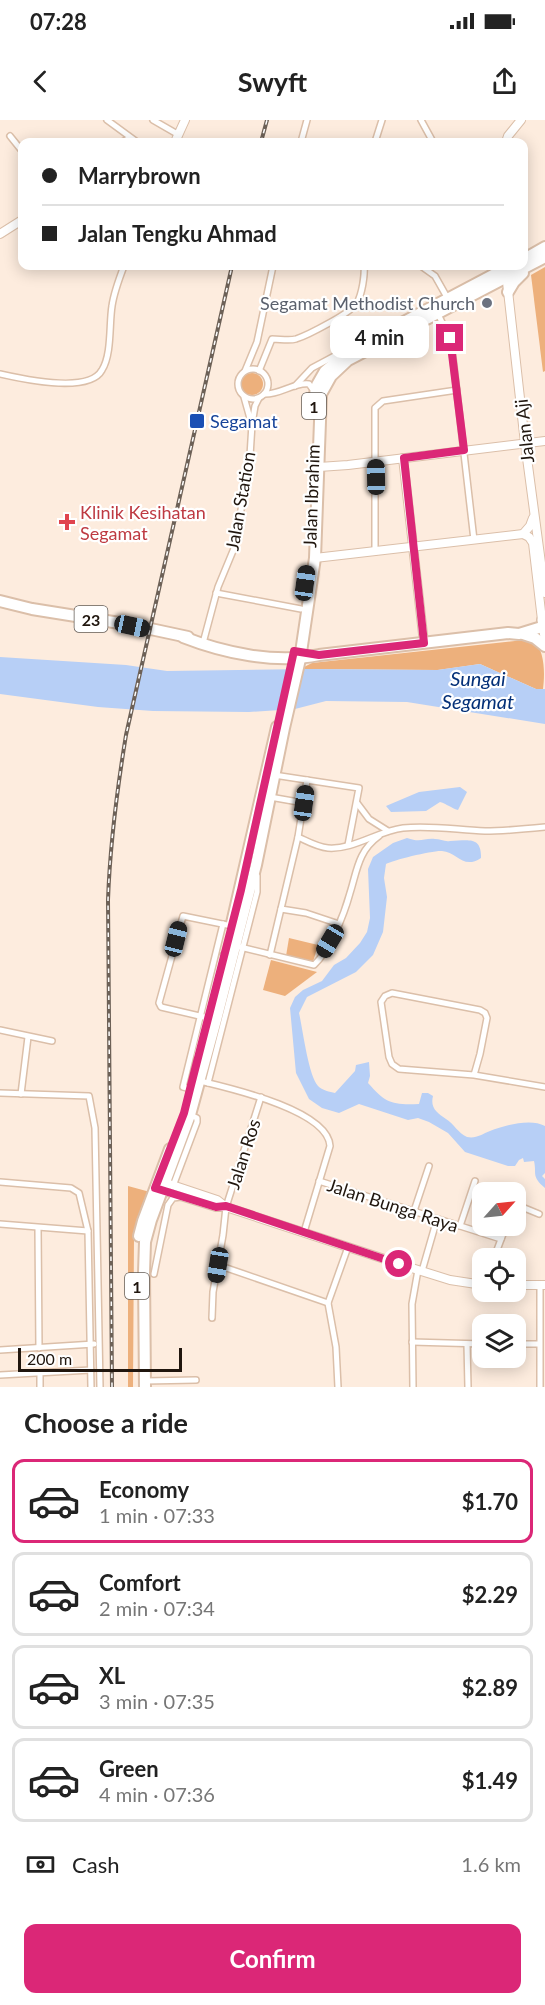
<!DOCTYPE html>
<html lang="en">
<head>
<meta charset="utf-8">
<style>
	:root { --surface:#fff; --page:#f2f2f2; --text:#222; --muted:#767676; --line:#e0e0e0; --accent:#db2777 }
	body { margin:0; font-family:Lato,sans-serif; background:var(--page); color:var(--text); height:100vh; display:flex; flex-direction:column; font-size:22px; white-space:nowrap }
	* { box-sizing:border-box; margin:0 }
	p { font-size:20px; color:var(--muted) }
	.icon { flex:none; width:33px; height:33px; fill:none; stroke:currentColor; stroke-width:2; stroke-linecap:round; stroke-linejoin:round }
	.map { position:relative; height:1267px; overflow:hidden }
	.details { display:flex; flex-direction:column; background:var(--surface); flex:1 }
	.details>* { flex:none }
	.guide { position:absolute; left:18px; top:18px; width:510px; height:132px; border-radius:12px; box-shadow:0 3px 15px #0003; display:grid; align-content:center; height:132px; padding:0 24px; background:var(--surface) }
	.needle { width:39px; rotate:63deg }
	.fabs { position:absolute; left:472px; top:1062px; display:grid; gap:12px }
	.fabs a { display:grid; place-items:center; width:54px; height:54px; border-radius:12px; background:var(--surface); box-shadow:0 3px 15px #0003; font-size:30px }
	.scale { position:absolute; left:18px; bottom:15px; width:164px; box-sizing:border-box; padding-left:6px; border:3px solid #20160e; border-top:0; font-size:16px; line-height:21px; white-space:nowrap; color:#20160e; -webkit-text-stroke:4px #fff; paint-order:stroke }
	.end { position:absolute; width:27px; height:27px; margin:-14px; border:8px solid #db2777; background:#fff; box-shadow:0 0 0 3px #fff }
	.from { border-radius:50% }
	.bubble { position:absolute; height:42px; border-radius:12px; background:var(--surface); box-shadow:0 3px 15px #0003; font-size:20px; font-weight:700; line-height:42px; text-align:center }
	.car { position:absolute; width:18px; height:36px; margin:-18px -9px; border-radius:8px; box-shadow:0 0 4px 2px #0007; background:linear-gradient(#222 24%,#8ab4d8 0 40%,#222 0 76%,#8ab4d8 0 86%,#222 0) }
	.guide b { display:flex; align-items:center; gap:21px; height:57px; font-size:22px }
	.guide b+b { border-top:2px solid var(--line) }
	.guide i { width:15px; height:15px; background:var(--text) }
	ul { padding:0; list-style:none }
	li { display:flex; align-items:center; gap:18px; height:84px; margin:0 12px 9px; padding:0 12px; border:3px solid var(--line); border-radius:12px }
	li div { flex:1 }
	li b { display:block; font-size:22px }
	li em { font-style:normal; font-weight:700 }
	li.current { border-color:var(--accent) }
	li>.icon { width:54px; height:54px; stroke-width:1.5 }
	h2 { padding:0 24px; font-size:27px; line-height:72px }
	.pay { display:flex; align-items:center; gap:15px; height:66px; padding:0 24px; font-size:22px }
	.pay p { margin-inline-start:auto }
	.button { display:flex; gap:12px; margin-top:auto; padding:12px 24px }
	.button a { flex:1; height:69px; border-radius:12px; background:var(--accent); color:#fff; font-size:24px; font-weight:700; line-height:69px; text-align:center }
	.status { display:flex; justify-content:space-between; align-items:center; height:42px; padding:0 30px; background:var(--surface); direction:ltr }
	.status svg { height:16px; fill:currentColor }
	header { display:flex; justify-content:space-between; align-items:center; height:78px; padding:0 24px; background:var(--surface); font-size:27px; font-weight:700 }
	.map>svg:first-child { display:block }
</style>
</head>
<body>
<div class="status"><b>07:28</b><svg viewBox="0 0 49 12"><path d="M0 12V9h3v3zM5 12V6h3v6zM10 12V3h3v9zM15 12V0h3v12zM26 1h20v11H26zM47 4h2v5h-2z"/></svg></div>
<header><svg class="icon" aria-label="back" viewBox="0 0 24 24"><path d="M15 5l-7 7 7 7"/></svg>Swyft<svg class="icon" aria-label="share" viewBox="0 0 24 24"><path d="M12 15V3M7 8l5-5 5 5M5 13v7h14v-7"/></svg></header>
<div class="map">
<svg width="545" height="1267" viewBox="0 0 545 1267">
	<rect width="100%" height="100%" fill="#fdecde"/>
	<g fill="#edb07c">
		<polygon points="545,147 545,251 543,252 531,155"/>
		<circle cx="252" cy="264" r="11"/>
		<path d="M533,519C545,531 545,553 543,569H536L480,544L438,550L300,549L312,543Z"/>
		<polygon points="289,818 318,825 313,842 286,836"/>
		<polygon points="271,840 317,852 285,876 263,870"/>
		<polygon points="128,1066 150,1072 134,1117 133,1267 128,1267"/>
	</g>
	<g fill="#b7cff6">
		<polygon points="0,537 126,545 167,551 309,549 437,550 480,544 536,569 545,569 545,604 407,582 326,581 295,589 249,592 153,591 98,587 0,574"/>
		<path d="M460,667L467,672L458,690C451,688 447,684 440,682L426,691L391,692L386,686L419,672Z"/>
		<path d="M407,718C421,723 423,718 435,719C440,719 445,722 450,721C466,721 482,715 481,738C463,750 457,732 442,731C434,730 393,740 386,744L384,758L387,777L383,812L373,835L356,852L307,877L299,893C303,910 308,954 318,966C322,970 330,972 335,973L355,951L356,945L369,942L370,956L368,963C386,983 391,985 419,984L422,973H428L433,976C430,988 437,993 446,999C454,1004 458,1013 467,1017C476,1019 482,1014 490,1011C505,1005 531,998 545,1006V1053L542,1056L545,1059V1068C531,1056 537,1054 534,1041L524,1042L523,1038L519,1040L515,1046H508L465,1032L448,1013L429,1002L418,998L408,1000L359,984L339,993L322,988L309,979L296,953L290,888L295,877L303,870L322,861L334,845L346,838L360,823L367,812L370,798L368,749L373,737L393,723Z"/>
	</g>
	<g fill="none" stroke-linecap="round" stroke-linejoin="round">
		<g stroke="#dbbfa9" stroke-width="8">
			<g id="street">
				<polyline points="107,0 137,22"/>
				<polyline points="153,0 179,15"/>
				<polyline points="421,0 433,22"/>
				<polyline points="10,16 22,31"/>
				<polyline points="122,22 130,18"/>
				<polyline points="301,22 307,0"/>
				<polyline points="375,22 382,0"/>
				<polyline points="187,146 200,146"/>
				<polyline points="421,146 435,156 448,179"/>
				<polyline points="438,194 451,221 474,420"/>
				<circle cx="253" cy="264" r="15"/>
				<polyline points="245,251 257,222 273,146"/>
				<path d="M259,251L272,219C280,219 289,221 296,219C308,215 351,193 357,183C362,174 365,155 364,146"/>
				<path d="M0,254C22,259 89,274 102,250C112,234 109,204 112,186C114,172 119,159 124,146"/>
				<polyline points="295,266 312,248 342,232"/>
				<path d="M264,274C280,275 294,262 309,264L314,271"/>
				<polyline points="244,277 251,302"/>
				<polyline points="375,432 375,288 383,281 457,270"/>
				<polyline points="216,473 301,489"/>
				<polyline points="203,523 218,467 235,426 250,336 252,304 255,286 259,278"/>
				<polyline points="274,655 359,668 348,725"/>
				<polyline points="270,677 304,683"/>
				<polyline points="357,683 369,699 388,711"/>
				<path d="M298,717C307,721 317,727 328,728C353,730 378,711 403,708C431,705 457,710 485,711C505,711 525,709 545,707"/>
				<polyline points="281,789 306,793 339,804"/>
				<path d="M236,826L314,845C330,830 344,795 350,773C357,751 358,731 379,716"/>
				<polyline points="270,835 298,717 307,660"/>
				<polyline points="208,898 161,887 159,883 183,796 232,806"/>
				<polyline points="0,910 52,921"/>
				<polyline points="474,955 480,934 487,898 485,893 480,890 392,873 385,876 381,882 389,937 392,944 399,949 474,955 545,967"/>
				<path d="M200,961C229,968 328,990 330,1026L304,1112"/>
				<polyline points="208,963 257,772 257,756"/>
				<polyline points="190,969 183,967 223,804"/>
				<polyline points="0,973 89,976 95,1008 100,1267"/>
				<polyline points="21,974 28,917"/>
				<polyline points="319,1061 501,1119"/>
				<polyline points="0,1062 71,1068 79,1073 88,1111 91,1267"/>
				<polyline points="173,1066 197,1002 197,998 190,995"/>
				<polyline points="516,1087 522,1087 539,1094"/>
				<polyline points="414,1091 429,1046"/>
				<polyline points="0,1104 88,1111"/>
				<polyline points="460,1106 475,1061"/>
				<polyline points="38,1108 39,1228"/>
				<polyline points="494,1138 506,1106"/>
				<polyline points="218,1145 328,1183"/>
				<polyline points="422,1151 437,1099"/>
				<polyline points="154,1154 168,1085 173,1078 181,1077"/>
				<polyline points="540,1165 540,1267"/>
				<polyline points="212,1198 213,1172 223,1115 226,1087 261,977"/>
				<polyline points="412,1222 483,1224"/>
				<polyline points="467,1224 468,1267"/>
				<polyline points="516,1224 539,1224"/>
				<polyline points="0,1230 94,1224"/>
				<polyline points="40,1253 40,1267"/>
				<polyline points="0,1255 91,1250"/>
				<polyline points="145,1261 196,1260"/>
				<polyline points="338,1267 336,1227 328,1183 348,1127"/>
				<polyline points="413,1267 412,1184 418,1150"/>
			</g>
		</g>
		<g stroke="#dbbfa9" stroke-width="10">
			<g id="secondary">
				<polyline points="175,22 185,0"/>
				<polyline points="506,22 508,16 521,0"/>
				<polyline points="0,114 22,100"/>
				<polyline points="506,153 525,323 545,473"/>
				<polyline points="403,338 424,523"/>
				<polyline points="319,347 348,345 545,321"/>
				<polyline points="523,414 529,417 533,423 542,500"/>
				<polyline points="315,438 523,414 530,406 533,398"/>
				<polyline points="163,1062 217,1080 226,1087 418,1150 450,1160 483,1165"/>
				<polyline points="158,1069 216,1087 226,1087"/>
				<polyline points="516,1165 545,1165"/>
			</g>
		</g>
		<g stroke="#dbbfa9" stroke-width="12">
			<polyline id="primary" points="542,500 545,517"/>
		</g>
		<g stroke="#dbbfa9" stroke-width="14">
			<g id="highway">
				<polyline points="524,139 545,127"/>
				<polyline points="508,172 514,162 523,153"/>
				<polyline points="315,274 317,265 325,251 349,231 510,146"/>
				<polyline points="0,481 32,489 132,505 188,517"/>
				<polyline points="523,514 535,518 545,526"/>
				<path d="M183,517C224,533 275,544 319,535L508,513L519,514L545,506"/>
				<polyline points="232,803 277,607"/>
				<polyline points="199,937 224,838"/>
				<polyline points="139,1116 143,1101 170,1029"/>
				<polyline points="145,1267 144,1153 145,1122 151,1100 190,995 216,900 256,745 284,608 300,539 315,438 321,274 331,256 348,240 545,137"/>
			</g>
		</g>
		<use href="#street" stroke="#fff" stroke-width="5"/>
		<use href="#secondary" stroke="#fff" stroke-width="8"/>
		<use href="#primary" stroke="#fff" stroke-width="9"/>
		<use href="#highway" stroke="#fff" stroke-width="10"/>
		<g stroke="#6d6157" stroke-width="4">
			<g id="rail">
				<polyline points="261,22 267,0"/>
				<path d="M112,1267L108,780C110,724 117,670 126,615L232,146"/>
			</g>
		</g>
		<use href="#rail" stroke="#fff" stroke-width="1.5" stroke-dasharray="4.5" stroke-linecap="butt"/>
	</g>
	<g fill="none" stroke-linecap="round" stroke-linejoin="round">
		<polyline stroke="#db2777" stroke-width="8" points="399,1144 226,1086 216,1087 155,1068 184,993 190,969 241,770 294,531 319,535 424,523 404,338 464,330 450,218"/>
	</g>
	<circle fill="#6b7280" stroke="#fff" stroke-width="2" cx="487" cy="183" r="6"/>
	<rect fill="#1a4fb4" stroke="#fff" stroke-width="2" x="189" y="293" width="16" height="16" rx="3"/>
	<path fill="#e0444e" stroke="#fff" stroke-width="2" d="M64 393h6v6h6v6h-6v6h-6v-6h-6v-6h6z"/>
	<g text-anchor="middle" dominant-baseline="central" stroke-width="4.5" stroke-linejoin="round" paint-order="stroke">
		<g fill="#fff" stroke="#635c56" stroke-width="1.5">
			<rect x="302" y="273" width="24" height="26" rx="4.5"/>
			<rect x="74.5" y="486" width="33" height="26" rx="4.5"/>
			<rect x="125" y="1153" width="24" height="26" rx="4.5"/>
		</g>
		<g font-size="16" font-weight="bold" fill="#20160e">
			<text x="314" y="286">1</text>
			<text x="91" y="499">23</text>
			<text x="137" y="1166">1</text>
		</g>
		<g font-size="18" fill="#5b616d" stroke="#fff" text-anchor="end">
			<text x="475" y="183">Segamat Methodist Church</text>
		</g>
		<g font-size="18" fill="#164399" stroke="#fff" text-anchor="start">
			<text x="210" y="301">Segamat</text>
		</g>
		<g font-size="18" fill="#20160e" stroke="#fff">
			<text transform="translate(524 311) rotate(-96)">Jalan Aji</text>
			<text transform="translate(311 376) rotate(-88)">Jalan Ibrahim</text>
			<text transform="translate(240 381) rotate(-80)">Jalan Station</text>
			<text transform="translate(243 1034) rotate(-72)">Jalan Ros</text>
			<text transform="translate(393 1085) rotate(18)">Jalan Bunga Raya</text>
		</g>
		<g font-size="18" fill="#be3a42" stroke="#fff" text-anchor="start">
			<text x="80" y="392">Klinik Kesihatan<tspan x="80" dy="21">Segamat</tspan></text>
		</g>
		<g font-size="20" font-style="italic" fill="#043078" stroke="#fff">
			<text x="478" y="558">Sungai<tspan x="478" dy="23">Segamat</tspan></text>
		</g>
	</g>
</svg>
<div class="fabs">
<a><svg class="needle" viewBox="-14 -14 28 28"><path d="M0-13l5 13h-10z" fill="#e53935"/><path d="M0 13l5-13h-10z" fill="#767676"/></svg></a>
<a><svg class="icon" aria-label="locate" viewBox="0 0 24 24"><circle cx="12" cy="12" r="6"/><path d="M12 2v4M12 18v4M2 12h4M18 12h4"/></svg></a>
<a><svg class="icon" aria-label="layers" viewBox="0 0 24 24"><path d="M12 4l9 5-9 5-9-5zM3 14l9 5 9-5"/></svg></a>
</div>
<div class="scale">200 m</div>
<i class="end from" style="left:399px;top:1144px"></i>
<i class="end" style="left:450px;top:218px"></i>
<div class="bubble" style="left:330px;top:196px;width:99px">4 min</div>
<i class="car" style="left:376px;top:357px;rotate:359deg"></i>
<i class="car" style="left:305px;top:463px;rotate:8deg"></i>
<i class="car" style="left:132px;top:506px;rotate:102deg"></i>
<i class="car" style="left:304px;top:683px;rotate:8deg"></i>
<i class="car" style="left:176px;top:819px;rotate:14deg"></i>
<i class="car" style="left:330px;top:821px;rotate:211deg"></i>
<i class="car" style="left:218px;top:1145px;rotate:189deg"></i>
<div class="guide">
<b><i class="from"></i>Marrybrown</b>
<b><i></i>Jalan Tengku Ahmad</b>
</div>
</div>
<section class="details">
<h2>Choose a ride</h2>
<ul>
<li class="current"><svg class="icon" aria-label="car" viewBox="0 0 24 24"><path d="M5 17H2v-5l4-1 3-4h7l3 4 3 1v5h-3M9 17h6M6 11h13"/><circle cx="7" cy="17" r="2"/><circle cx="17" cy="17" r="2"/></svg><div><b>Economy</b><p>1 min · 07:33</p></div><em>$1.70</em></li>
<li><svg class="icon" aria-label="car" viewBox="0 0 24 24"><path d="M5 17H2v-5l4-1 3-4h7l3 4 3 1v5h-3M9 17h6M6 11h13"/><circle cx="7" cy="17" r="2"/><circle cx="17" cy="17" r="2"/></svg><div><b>Comfort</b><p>2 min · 07:34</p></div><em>$2.29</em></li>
<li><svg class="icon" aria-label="car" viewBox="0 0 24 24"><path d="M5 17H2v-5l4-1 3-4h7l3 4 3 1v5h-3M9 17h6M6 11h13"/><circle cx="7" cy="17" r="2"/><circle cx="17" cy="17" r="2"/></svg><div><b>XL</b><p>3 min · 07:35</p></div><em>$2.89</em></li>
<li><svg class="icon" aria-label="car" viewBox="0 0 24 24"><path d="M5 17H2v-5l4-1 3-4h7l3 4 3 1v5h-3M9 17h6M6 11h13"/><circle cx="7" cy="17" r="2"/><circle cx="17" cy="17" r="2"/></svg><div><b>Green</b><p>4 min · 07:36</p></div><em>$1.49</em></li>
</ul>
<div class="pay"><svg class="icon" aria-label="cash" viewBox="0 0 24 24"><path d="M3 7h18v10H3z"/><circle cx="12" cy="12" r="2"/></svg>Cash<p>1.6 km</p></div>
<div class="button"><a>Confirm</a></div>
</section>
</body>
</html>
